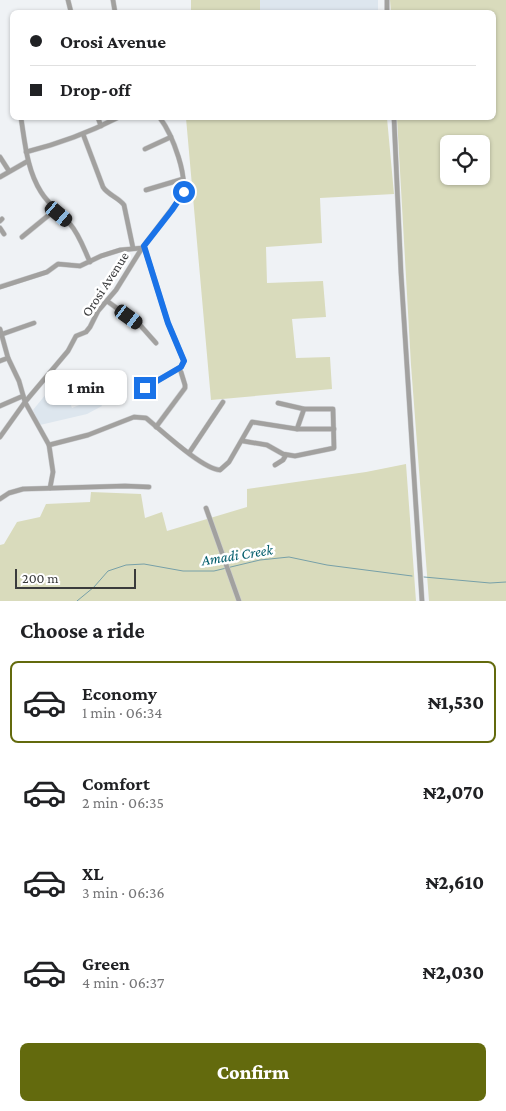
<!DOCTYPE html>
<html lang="en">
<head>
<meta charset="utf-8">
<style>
	:root { --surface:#fff; --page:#f6f6f6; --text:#202124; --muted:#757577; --line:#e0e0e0; --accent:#636a0d }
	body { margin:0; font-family:"Crimson Pro",serif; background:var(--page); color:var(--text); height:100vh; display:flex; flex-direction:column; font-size:19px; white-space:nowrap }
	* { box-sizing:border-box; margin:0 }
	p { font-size:16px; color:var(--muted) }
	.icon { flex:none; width:28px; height:28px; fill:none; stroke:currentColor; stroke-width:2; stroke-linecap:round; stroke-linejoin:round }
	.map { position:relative; height:601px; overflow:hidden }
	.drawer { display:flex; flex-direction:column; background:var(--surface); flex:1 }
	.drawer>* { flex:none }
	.banner { position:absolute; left:10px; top:10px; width:486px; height:110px; border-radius:8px; box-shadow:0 1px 4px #0004; display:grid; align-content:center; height:110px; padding:0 20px; background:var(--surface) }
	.buttons { position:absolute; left:440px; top:135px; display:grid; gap:10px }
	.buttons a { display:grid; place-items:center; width:50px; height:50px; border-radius:8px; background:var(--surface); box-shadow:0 1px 4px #0004; font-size:25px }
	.scale { position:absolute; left:15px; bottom:12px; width:121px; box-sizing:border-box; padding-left:5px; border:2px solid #3a3b3c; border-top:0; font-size:14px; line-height:18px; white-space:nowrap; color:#3a3b3c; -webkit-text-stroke:4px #fff; paint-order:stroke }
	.end { position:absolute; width:22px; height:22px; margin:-11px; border:6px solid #1a73e8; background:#fff; box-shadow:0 0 0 2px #fff }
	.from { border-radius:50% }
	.bubble { position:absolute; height:35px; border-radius:8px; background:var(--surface); box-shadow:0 1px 4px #0004; font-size:16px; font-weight:800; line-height:35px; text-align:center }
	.car { position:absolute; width:15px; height:30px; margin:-15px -8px; border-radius:6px; box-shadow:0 0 4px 1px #0007; background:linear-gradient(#222 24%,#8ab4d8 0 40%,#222 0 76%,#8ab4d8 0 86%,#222 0) }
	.banner b { display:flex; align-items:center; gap:18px; height:48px; font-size:19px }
	.banner b+b { border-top:1px solid var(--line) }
	.banner i { width:12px; height:12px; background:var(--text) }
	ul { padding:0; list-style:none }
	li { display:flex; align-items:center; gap:15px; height:82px; margin:0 10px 8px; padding:0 10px; border:2px solid transparent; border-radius:8px }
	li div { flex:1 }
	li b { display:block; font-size:19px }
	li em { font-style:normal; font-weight:800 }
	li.on { border-color:var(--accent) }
	li>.icon { width:45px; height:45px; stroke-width:1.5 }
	h2 { padding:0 20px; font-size:22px; line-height:60px }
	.cta { display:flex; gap:10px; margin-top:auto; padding:10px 20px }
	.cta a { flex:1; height:58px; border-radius:8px; background:var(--accent); color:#fff; font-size:20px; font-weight:800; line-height:58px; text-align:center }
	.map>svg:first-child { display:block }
</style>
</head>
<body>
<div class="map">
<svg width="506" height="601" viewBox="0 0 506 601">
	<rect width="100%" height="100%" fill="#eff2f5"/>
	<g fill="#dde6ee">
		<rect x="260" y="0" width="118" height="12"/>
		<polygon points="51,388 65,390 72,408 96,398 102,406 87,414 40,425 33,410"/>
	</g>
	<g fill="#d9dbbc" fill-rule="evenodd">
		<rect x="191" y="0" width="69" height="12"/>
		<path d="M390,0H506V601H429L411,365L397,118H494V12H391ZM449,144H481V176H449Z"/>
		<polygon points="186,118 387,118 394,194 320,198 322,243 266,247 267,283 323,281 326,317 292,319 296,358 330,357 332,389 211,400"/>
		<polygon points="406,464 416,601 0,601 0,545 4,544 17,522 40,517 46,504 90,502 91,492 141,494 145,518 162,512 167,531 247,507 247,489 366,472"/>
	</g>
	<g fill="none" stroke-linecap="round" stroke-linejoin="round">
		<g stroke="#77a0a8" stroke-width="1">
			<polyline points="424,577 490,583 506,582"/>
			<polyline points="77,601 94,587 108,571 126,565 144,564 183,571 214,571 260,560 289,557 327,565 412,576"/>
		</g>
		<g stroke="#cbcdd0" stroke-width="5.5">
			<g id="minor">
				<polyline points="68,0 71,12"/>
				<polyline points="113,0 115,12"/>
				<polyline points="387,0 387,12"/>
				<path d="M21,118C25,143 27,170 41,192C49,205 61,213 70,224C79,234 84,249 90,262"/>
				<polyline points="98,118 101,126"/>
				<polyline points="394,118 401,273 422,601"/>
				<path d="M83,134L103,187C108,195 118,197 124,205L133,248"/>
				<polyline points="145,149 171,137"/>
				<path d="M26,152C58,144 88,133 117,118"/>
				<polyline points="0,157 9,171"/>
				<polyline points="0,177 28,161"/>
				<polyline points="146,190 183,179"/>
				<polyline points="0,221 2,219"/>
				<polyline points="0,228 4,234"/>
				<polyline points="22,237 55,210"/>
				<polyline points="144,246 168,323 184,361 181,367 145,388"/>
				<polyline points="0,287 47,272 58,264 80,266 101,256 120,250 142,248"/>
				<polyline points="107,301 140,325 156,343"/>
				<polyline points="0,329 8,358 19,381 25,402 49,445 53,472 50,488"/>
				<polyline points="0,335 34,323"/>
				<polyline points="0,361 8,358"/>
				<polyline points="0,406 23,396"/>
				<polyline points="156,427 185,388 185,385 181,372"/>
				<polyline points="297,429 304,409"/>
				<path d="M0,437L25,402L68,351L76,336L86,332L90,327L98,311L116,290L142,248L181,197C190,179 172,134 160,118"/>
				<polyline points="243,441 267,445 283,454 295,456 334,448 333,409 304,409 278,403"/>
				<path d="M49,445L88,435L134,417L146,418C161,430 202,469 220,470L229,462L252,422L297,429H334"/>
				<polyline points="189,453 223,402"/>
				<polyline points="275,465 283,460 286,455"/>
				<polyline points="0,499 9,493 23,489 125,486 149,487"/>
				<polyline points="206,508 239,601"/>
			</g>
		</g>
		<use href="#minor" stroke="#a2a19f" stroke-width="4.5"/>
	</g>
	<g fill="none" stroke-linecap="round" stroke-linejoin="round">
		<polyline stroke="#1a73e8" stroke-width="6" points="145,388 181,367 184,361 168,323 144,246 172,210 184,192"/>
	</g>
	<g text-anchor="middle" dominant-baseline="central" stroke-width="5" stroke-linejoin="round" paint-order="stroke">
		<g font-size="14" fill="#3a3b3c" stroke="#fff">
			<text transform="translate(105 284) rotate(-57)">Orosi Avenue</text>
		</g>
		<g font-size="15" font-style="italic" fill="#015c6a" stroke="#fff">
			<text transform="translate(237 555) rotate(-9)">Amadi Creek</text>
		</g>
	</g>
</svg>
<div class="buttons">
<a><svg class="icon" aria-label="locate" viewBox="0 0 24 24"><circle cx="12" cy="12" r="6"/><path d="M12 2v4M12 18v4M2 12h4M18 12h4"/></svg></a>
</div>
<div class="scale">200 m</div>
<i class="end from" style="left:184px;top:192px"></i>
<i class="end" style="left:145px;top:388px"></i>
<div class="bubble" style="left:45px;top:370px;width:82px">1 min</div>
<i class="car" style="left:59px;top:214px;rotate:130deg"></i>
<i class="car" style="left:129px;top:317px;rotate:126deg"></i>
<div class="banner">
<b><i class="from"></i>Orosi Avenue</b>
<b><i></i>Drop-off</b>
</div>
</div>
<section class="drawer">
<h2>Choose a ride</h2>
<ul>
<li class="on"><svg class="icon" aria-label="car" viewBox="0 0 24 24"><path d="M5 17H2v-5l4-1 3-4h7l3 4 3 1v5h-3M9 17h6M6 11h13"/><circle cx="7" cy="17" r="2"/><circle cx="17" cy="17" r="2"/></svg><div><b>Economy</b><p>1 min · 06:34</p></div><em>₦1,530</em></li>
<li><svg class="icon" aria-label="car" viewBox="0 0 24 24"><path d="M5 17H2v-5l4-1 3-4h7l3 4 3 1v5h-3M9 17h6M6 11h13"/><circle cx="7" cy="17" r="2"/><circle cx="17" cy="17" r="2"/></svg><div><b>Comfort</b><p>2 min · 06:35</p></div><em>₦2,070</em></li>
<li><svg class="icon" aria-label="car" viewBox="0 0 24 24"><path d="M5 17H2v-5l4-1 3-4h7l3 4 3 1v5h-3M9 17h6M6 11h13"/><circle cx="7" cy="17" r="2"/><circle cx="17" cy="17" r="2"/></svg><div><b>XL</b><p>3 min · 06:36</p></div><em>₦2,610</em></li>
<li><svg class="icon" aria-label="car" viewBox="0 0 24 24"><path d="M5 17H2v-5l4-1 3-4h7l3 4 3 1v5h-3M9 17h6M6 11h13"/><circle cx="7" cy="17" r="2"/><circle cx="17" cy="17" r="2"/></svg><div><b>Green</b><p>4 min · 06:37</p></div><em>₦2,030</em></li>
</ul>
<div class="cta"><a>Confirm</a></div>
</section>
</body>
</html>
